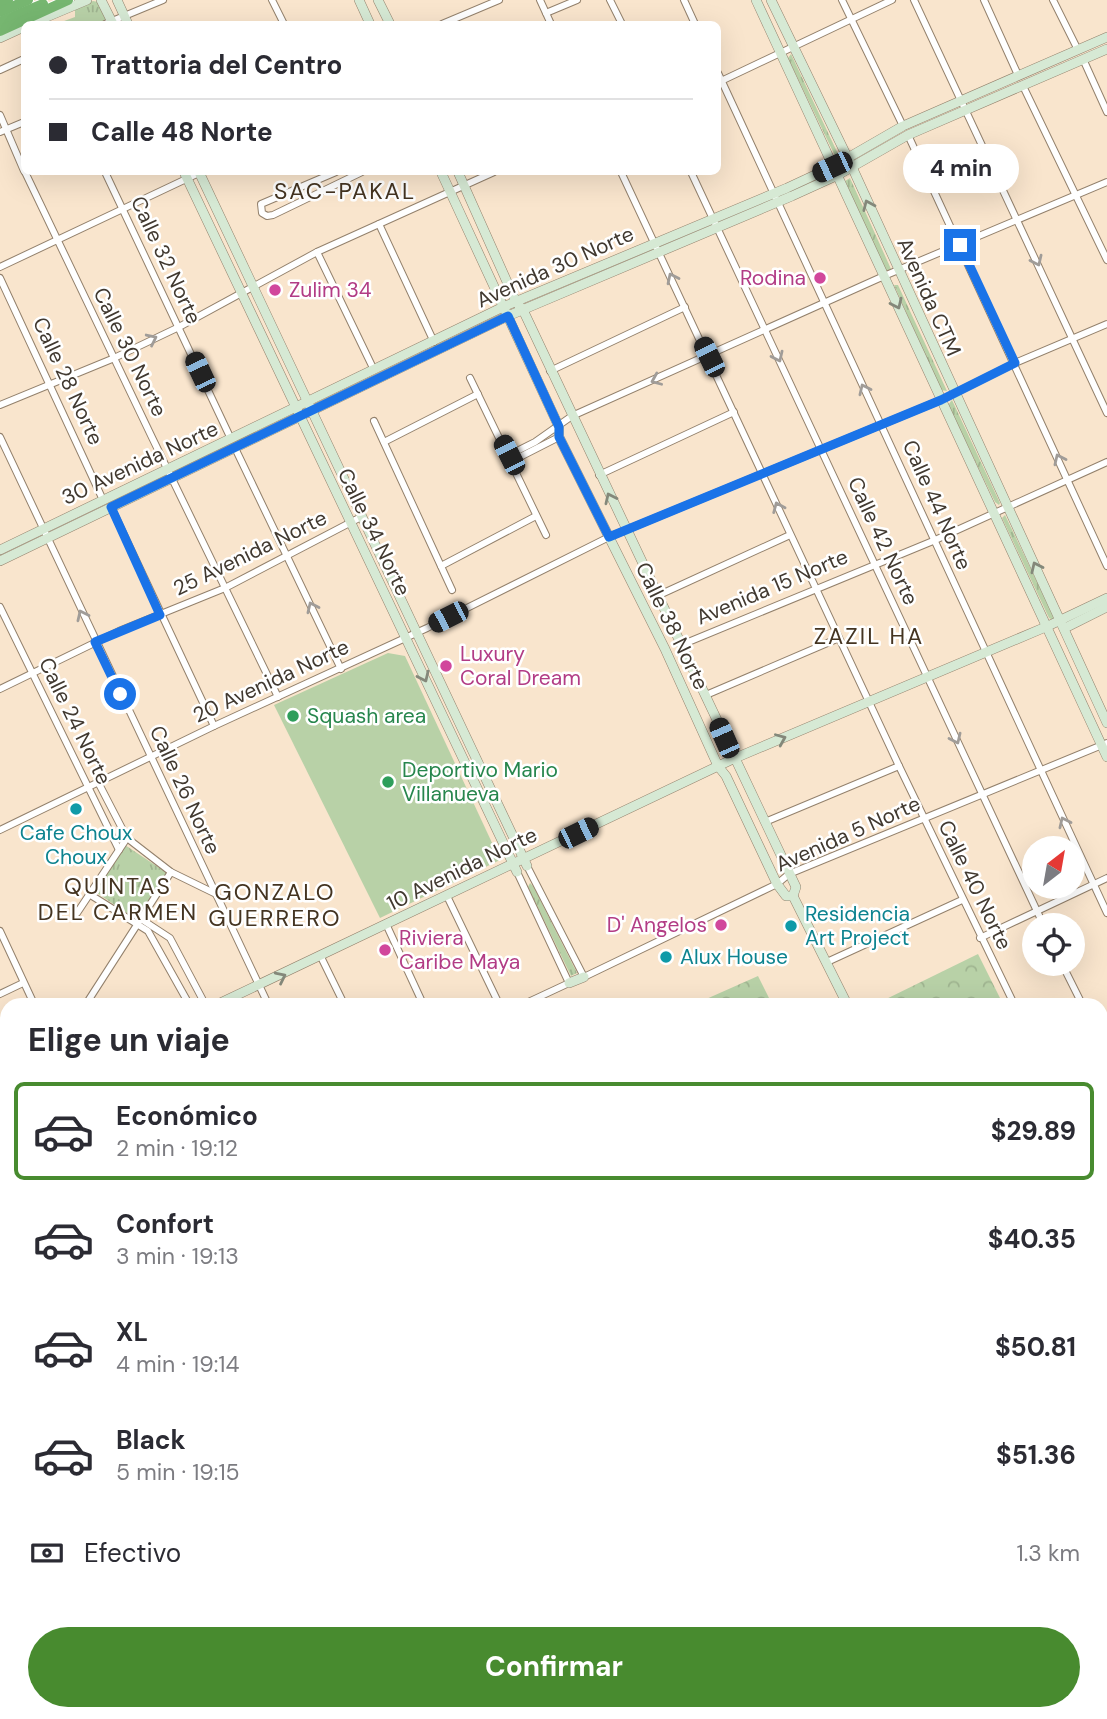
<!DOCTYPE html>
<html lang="es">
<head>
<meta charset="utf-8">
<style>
	:root { --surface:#fff; --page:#f7f7f7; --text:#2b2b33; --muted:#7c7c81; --line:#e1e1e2; --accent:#488b2f }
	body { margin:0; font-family:"DM Sans",sans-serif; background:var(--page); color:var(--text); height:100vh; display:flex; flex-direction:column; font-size:26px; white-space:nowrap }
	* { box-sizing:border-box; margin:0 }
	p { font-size:23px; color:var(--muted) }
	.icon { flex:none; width:38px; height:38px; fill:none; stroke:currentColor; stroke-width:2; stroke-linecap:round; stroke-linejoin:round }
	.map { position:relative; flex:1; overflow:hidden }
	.drawer { position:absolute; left:0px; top:998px; width:1108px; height:723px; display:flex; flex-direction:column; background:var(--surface); border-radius:21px 21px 0 0; box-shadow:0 7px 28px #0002 }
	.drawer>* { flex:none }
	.banner { position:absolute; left:21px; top:21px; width:700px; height:154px; border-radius:10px; box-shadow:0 7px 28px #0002; display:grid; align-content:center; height:154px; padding:0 28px; background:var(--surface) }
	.needle { width:46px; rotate:31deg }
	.fabs { position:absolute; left:1022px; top:836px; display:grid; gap:14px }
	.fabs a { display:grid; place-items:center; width:63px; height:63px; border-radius:50%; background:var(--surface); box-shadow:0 7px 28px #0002; font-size:35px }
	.end { position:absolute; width:32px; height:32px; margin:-16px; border:9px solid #1a73e8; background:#fff; box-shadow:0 0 0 4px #fff }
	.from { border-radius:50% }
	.bubble { position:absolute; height:49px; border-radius:24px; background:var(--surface); box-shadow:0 7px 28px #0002; font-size:23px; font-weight:700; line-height:49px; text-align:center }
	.car { position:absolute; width:21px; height:42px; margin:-21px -10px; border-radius:9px; box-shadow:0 0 5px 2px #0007; background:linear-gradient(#222 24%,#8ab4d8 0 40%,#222 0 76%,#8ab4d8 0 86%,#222 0) }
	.banner b { display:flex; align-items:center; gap:24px; height:66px; font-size:26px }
	.banner b+b { border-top:2px solid var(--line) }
	.banner i { width:18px; height:18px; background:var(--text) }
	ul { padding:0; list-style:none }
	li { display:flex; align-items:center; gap:21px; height:98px; margin:0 14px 10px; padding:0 14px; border:4px solid transparent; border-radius:10px }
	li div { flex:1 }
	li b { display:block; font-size:26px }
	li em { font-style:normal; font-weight:700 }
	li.active { border-color:var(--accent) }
	li>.icon { width:63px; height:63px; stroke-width:1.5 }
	h2 { padding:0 28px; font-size:32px; line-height:84px }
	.pay { display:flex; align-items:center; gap:18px; height:77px; padding:0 28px; font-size:26px }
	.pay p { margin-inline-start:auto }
	.primary-button { display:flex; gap:14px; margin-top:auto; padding:14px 28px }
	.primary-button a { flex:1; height:80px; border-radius:42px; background:var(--accent); color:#fff; font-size:28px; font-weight:700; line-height:80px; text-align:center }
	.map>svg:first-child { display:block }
</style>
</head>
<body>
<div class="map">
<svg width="1107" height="1719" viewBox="0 0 1107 1719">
	<defs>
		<pattern id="grass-tufts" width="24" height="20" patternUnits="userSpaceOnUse" patternTransform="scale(1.75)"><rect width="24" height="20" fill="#b8d1a7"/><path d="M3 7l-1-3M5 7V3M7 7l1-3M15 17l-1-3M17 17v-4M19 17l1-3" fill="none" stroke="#9fb490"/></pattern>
		<pattern id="forest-crowns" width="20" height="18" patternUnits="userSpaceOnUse" patternTransform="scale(1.75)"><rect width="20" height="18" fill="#b8d1a7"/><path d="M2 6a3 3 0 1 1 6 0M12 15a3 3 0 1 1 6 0" fill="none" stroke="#9fb490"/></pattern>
		<pattern id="water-waves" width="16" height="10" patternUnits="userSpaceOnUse" patternTransform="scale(1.75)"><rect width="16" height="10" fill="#5e9ec4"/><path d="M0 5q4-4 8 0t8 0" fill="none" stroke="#4f82a0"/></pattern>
	</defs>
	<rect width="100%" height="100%" fill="#f9e5cd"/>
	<g fill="url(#grass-tufts)">
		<polygon points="93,1 98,2 106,20 95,24 56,24 75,17 75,9"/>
		<polygon points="791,54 839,156 836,158 788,58"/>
		<polygon points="850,178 891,269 890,271 886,271 845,181"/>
		<polygon points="894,285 898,285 947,391 941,390"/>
		<polygon points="952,400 1000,503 999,505 995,502 948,405"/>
		<polygon points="1005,515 1054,617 1053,620 1049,618 1002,518"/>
		<polygon points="125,845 167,873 137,920 94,891"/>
		<polygon points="530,883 533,886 577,973 571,976 528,887"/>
	</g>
	<g fill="url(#forest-crowns)">
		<polygon points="978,954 1003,1004 876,1004"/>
		<polygon points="758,976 772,1004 695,1004"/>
	</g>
	<polygon fill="#b8d1a7" points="388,653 405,656 500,860 380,918 274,705"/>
	<polygon fill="url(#water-waves)" stroke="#558098" stroke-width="2" points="1107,1288 1107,1719 0,1719 0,1549 7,1547 7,1713 1101,1713 1101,1291"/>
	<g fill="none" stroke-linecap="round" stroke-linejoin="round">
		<g stroke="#93816c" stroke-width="8">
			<g id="street">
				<polyline points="272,0 284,24"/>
				<polyline points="540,0 551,24"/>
				<polyline points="610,0 622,24"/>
				<polyline points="684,0 695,24"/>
				<polyline points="842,0 903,126"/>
				<polyline points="914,0 1107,413"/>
				<polyline points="984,0 1018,75"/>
				<polyline points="1053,0 1078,50"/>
				<polyline points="546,13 577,0"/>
				<polyline points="105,24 163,0"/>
				<polyline points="442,24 499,0"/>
				<polyline points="1083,59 1107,112"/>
				<polyline points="0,70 24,59"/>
				<polyline points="718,73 1107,913"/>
				<polyline points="719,82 892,0"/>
				<polyline points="1023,86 1107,260"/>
				<polyline points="0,115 24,171"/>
				<polyline points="0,132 24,122"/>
				<polyline points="908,135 1107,566"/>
				<path d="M25,172C108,348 193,522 278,697"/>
				<polyline points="105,172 231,439"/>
				<polyline points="336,172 261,204 262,213 267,216 273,215 362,172"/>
				<polyline points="621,172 899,766 1014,1004"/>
				<polyline points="691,172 1044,926"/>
				<polyline points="379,224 434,342"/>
				<polyline points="317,252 374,370"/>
				<polyline points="0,267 201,172"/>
				<polyline points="0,278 103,500"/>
				<polyline points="550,371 685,307"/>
				<polyline points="470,378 546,535"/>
				<polyline points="0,405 112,359 179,327 317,252 494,172"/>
				<polyline points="374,421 452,590"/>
				<polyline points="0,437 268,1004"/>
				<polyline points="384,442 478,394"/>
				<polyline points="235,448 341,669"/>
				<polyline points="509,455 535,442 572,416 884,276 1107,182"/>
				<polyline points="512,461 559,437"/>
				<polyline points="599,475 734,412"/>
				<polyline points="111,507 214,726"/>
				<polyline points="441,566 536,516"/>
				<polyline points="657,596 790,535"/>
				<polyline points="0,607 119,850"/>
				<polyline points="681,645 933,541 1107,462"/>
				<polyline points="0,689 119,631 225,588 361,517"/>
				<polyline points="706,695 839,638"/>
				<polyline points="98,782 127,838 171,872 214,893"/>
				<polyline points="765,822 899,766"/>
				<polyline points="0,830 214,726 427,628 609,537 941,400 1015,363 1107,324"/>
				<polyline points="527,866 584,977 777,884 789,874 1107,743"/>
				<polyline points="517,872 569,983 524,1004"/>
				<polyline points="89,894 148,931 189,1004"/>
				<polyline points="447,896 499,1004"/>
				<polyline points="77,913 127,838"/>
				<polyline points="141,919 170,938 205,1004"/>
				<polyline points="387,926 423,1004"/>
				<polyline points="0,931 34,1004"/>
				<polyline points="980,938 1107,878"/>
				<polyline points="321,957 344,1004"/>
				<polyline points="827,962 962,900"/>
				<polyline points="1062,964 1082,1004"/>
				<polyline points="0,994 23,983"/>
				<polyline points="88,1001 171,872"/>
				<polyline points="1101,1020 1107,1018"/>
				<polyline points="1101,1045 1107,1059"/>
				<polyline points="1101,1097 1107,1096"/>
				<polyline points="0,1135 7,1150"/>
				<polyline points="0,1178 7,1193"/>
				<polyline points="1101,1187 1101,1197 1107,1207"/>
				<polyline points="0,1255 7,1251"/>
				<polyline points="0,1352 7,1349"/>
				<polyline points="0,1440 7,1454"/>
			</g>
		</g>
		<g stroke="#93816c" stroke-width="10">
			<g id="secondary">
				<polyline points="101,0 113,24"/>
				<polyline points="117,0 128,24"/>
				<polyline points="359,0 370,24"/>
				<polyline points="378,0 390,24"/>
				<polyline points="756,0 1107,757"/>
				<polyline points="771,0 852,167 1107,723"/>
				<polyline points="30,24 87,0"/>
				<polyline points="0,38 24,27"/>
				<polyline points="184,172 517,872"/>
				<polyline points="199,172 527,866"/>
				<polyline points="441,172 559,427 559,437 665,649 718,766 726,776 777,884 786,896 793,896 847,1004"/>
				<polyline points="458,172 516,302 523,310 796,887 793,896"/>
				<polyline points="0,550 503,307 787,188 832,167 903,126 1107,37"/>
				<polyline points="0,561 508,316 792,196 836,176 908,135 1107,49"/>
				<polyline points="1065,628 1107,607"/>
				<polyline points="569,983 584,977"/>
				<polyline points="218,1004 733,759 1048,626 1107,598"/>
				<polyline points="0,1112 7,1109"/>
			</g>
		</g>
		<g stroke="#fff" stroke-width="12">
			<g id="highway">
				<polyline points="0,3 8,0"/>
				<polyline points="0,12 28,0"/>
				<polyline points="0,22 43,4"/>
				<polyline points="0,31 68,0"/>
			</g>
		</g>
		<use href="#street" stroke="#fff" stroke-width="6"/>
		<use href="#secondary" stroke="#d6e9d4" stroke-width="9"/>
		<use href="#highway" stroke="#76b670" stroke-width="10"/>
	</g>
	<defs><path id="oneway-chevron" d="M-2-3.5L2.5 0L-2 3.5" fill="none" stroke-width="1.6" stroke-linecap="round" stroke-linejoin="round" transform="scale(1.75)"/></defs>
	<g stroke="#84887a">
		<use href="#oneway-chevron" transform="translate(868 205) rotate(-114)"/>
		<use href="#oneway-chevron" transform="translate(897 304) rotate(65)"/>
		<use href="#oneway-chevron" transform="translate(610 498) rotate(-115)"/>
		<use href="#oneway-chevron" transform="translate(1036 567) rotate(-115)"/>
		<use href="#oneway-chevron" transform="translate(424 677) rotate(65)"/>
		<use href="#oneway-chevron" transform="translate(781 739) rotate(-23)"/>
		<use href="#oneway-chevron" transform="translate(281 977) rotate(-26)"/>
	</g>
	<g stroke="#a09c98">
		<use href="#oneway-chevron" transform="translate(1037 261) rotate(65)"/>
		<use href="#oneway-chevron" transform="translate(672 278) rotate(-116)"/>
		<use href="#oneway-chevron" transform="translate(152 339) rotate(-26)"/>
		<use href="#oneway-chevron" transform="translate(778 357) rotate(65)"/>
		<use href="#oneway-chevron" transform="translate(656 380) rotate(157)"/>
		<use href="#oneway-chevron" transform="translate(864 389) rotate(-115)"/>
		<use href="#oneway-chevron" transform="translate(1059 459) rotate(-115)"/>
		<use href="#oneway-chevron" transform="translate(778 507) rotate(-113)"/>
		<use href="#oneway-chevron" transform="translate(312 607) rotate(-115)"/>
		<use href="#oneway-chevron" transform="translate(82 615) rotate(-115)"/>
		<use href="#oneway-chevron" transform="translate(956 739) rotate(65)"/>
		<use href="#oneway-chevron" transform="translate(1064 822) rotate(-115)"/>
	</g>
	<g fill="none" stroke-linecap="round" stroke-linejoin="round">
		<polyline stroke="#1a73e8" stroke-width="9" points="120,694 95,642 160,615 111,507 508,316 559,427 559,437 609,537 941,400 1015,363 960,245"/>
	</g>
	<g fill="#d1479c" stroke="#fff" stroke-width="2.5">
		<circle cx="820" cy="278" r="7"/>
		<circle cx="275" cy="290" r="7"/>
		<circle cx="446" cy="666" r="7"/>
		<circle cx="721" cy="925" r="7"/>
		<circle cx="385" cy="950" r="7"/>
	</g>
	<g fill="#2e9e5b" stroke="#fff" stroke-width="2.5">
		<circle cx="293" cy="716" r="7"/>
		<circle cx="388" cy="782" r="7"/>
	</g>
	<g fill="#0f9aa8" stroke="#fff" stroke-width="2.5">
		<circle cx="76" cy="809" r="7"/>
		<circle cx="791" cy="926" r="7"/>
		<circle cx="666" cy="957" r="7"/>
	</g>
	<g text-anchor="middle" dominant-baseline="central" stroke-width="5" stroke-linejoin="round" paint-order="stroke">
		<g font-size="21" fill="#413930" stroke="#fff">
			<text transform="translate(166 260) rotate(65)">Calle 32 Norte</text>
			<text transform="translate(555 267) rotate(-24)">Avenida 30 Norte</text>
			<text transform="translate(929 297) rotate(66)">Avenida CTM</text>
			<text transform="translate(130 352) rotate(64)">Calle 30 Norte</text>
			<text transform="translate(68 381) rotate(65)">Calle 28 Norte</text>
			<text transform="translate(140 463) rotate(-25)">30 Avenida Norte</text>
			<text transform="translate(937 505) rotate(66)">Calle 44 Norte</text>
			<text transform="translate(374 532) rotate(64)">Calle 34 Norte</text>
			<text transform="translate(883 541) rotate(65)">Calle 42 Norte</text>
			<text transform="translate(250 553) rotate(-26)">25 Avenida Norte</text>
			<text transform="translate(772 587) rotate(-23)">Avenida 15 Norte</text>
			<text transform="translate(672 626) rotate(64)">Calle 38 Norte</text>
			<text transform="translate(271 681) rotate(-25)">20 Avenida Norte</text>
			<text transform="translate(75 721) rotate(64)">Calle 24 Norte</text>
			<text transform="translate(185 790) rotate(65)">Calle 26 Norte</text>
			<text transform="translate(848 834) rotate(-24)">Avenida 5 Norte</text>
			<text transform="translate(462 869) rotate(-26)">10 Avenida Norte</text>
			<text transform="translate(975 885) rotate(64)">Calle 40 Norte</text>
		</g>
		<g font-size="21" fill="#b23c85" stroke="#fff" text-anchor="start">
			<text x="806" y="278" text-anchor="end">Rodina</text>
			<text x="289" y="290">Zulim 34</text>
			<text x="460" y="654">Luxury<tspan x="460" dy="24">Coral Dream</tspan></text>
			<text x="707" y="925" text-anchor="end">D' Angelos</text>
			<text x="399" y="938">Riviera<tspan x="399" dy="24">Caribe Maya</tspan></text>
		</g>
		<g font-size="21" fill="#27864d" stroke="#fff" text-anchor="start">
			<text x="307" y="716">Squash area</text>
			<text x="402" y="770">Deportivo Mario<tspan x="402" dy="24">Villanueva</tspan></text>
		</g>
		<g font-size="21" fill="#0d838f" stroke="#fff" text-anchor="start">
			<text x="76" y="833" text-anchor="middle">Cafe Choux<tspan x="76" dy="24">Choux</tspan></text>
			<text x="805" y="914">Residencia<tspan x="805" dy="24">Art Project</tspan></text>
			<text x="680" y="957">Alux House</text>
		</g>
		<g font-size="23" letter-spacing="2" fill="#443421" stroke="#fff">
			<text x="345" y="191">SAC-PAKAL</text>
			<text x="869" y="636">ZAZIL HA</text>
			<text x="118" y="886">QUINTAS<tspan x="118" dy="26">DEL CARMEN</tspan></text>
			<text x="275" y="892">GONZALO<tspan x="275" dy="26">GUERRERO</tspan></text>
		</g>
	</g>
</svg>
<div class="fabs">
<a><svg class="needle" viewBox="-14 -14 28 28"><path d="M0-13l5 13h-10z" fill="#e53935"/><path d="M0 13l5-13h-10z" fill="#7c7c81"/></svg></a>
<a><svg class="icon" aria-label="locate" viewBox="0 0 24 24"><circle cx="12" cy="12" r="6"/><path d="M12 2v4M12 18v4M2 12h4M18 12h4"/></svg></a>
</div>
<i class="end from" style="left:120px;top:694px"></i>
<i class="end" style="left:960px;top:245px"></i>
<div class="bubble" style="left:903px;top:144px;width:116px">4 min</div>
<i class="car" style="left:832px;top:167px;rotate:245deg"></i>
<i class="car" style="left:709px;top:357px;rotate:334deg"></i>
<i class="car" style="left:200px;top:372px;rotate:335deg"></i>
<i class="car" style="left:509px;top:455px;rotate:333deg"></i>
<i class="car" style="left:448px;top:617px;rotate:243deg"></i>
<i class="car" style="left:724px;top:738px;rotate:336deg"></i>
<i class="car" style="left:578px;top:833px;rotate:64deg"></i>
<div class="banner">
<b><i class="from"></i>Trattoria del Centro</b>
<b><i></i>Calle 48 Norte</b>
</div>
<section class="drawer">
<h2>Elige un viaje</h2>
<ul>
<li class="active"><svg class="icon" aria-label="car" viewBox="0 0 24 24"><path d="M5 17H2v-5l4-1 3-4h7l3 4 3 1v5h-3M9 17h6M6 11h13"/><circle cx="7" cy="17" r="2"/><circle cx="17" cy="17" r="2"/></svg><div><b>Económico</b><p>2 min · 19:12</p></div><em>$29.89</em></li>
<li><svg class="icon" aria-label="car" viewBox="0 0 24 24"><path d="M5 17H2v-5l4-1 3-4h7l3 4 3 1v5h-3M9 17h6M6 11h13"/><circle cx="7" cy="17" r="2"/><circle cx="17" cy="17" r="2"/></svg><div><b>Confort</b><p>3 min · 19:13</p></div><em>$40.35</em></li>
<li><svg class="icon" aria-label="car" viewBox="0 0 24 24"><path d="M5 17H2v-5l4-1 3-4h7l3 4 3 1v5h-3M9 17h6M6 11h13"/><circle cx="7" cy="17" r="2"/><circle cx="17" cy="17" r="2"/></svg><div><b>XL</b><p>4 min · 19:14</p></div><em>$50.81</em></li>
<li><svg class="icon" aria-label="car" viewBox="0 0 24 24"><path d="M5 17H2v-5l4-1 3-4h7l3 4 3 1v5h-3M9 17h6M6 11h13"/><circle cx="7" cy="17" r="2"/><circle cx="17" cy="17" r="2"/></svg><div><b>Black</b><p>5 min · 19:15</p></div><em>$51.36</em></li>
</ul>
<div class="pay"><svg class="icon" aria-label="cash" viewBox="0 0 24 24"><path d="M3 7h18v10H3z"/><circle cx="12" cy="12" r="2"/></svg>Efectivo<p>1.3 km</p></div>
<div class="primary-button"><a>Confirmar</a></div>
</section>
</div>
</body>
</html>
